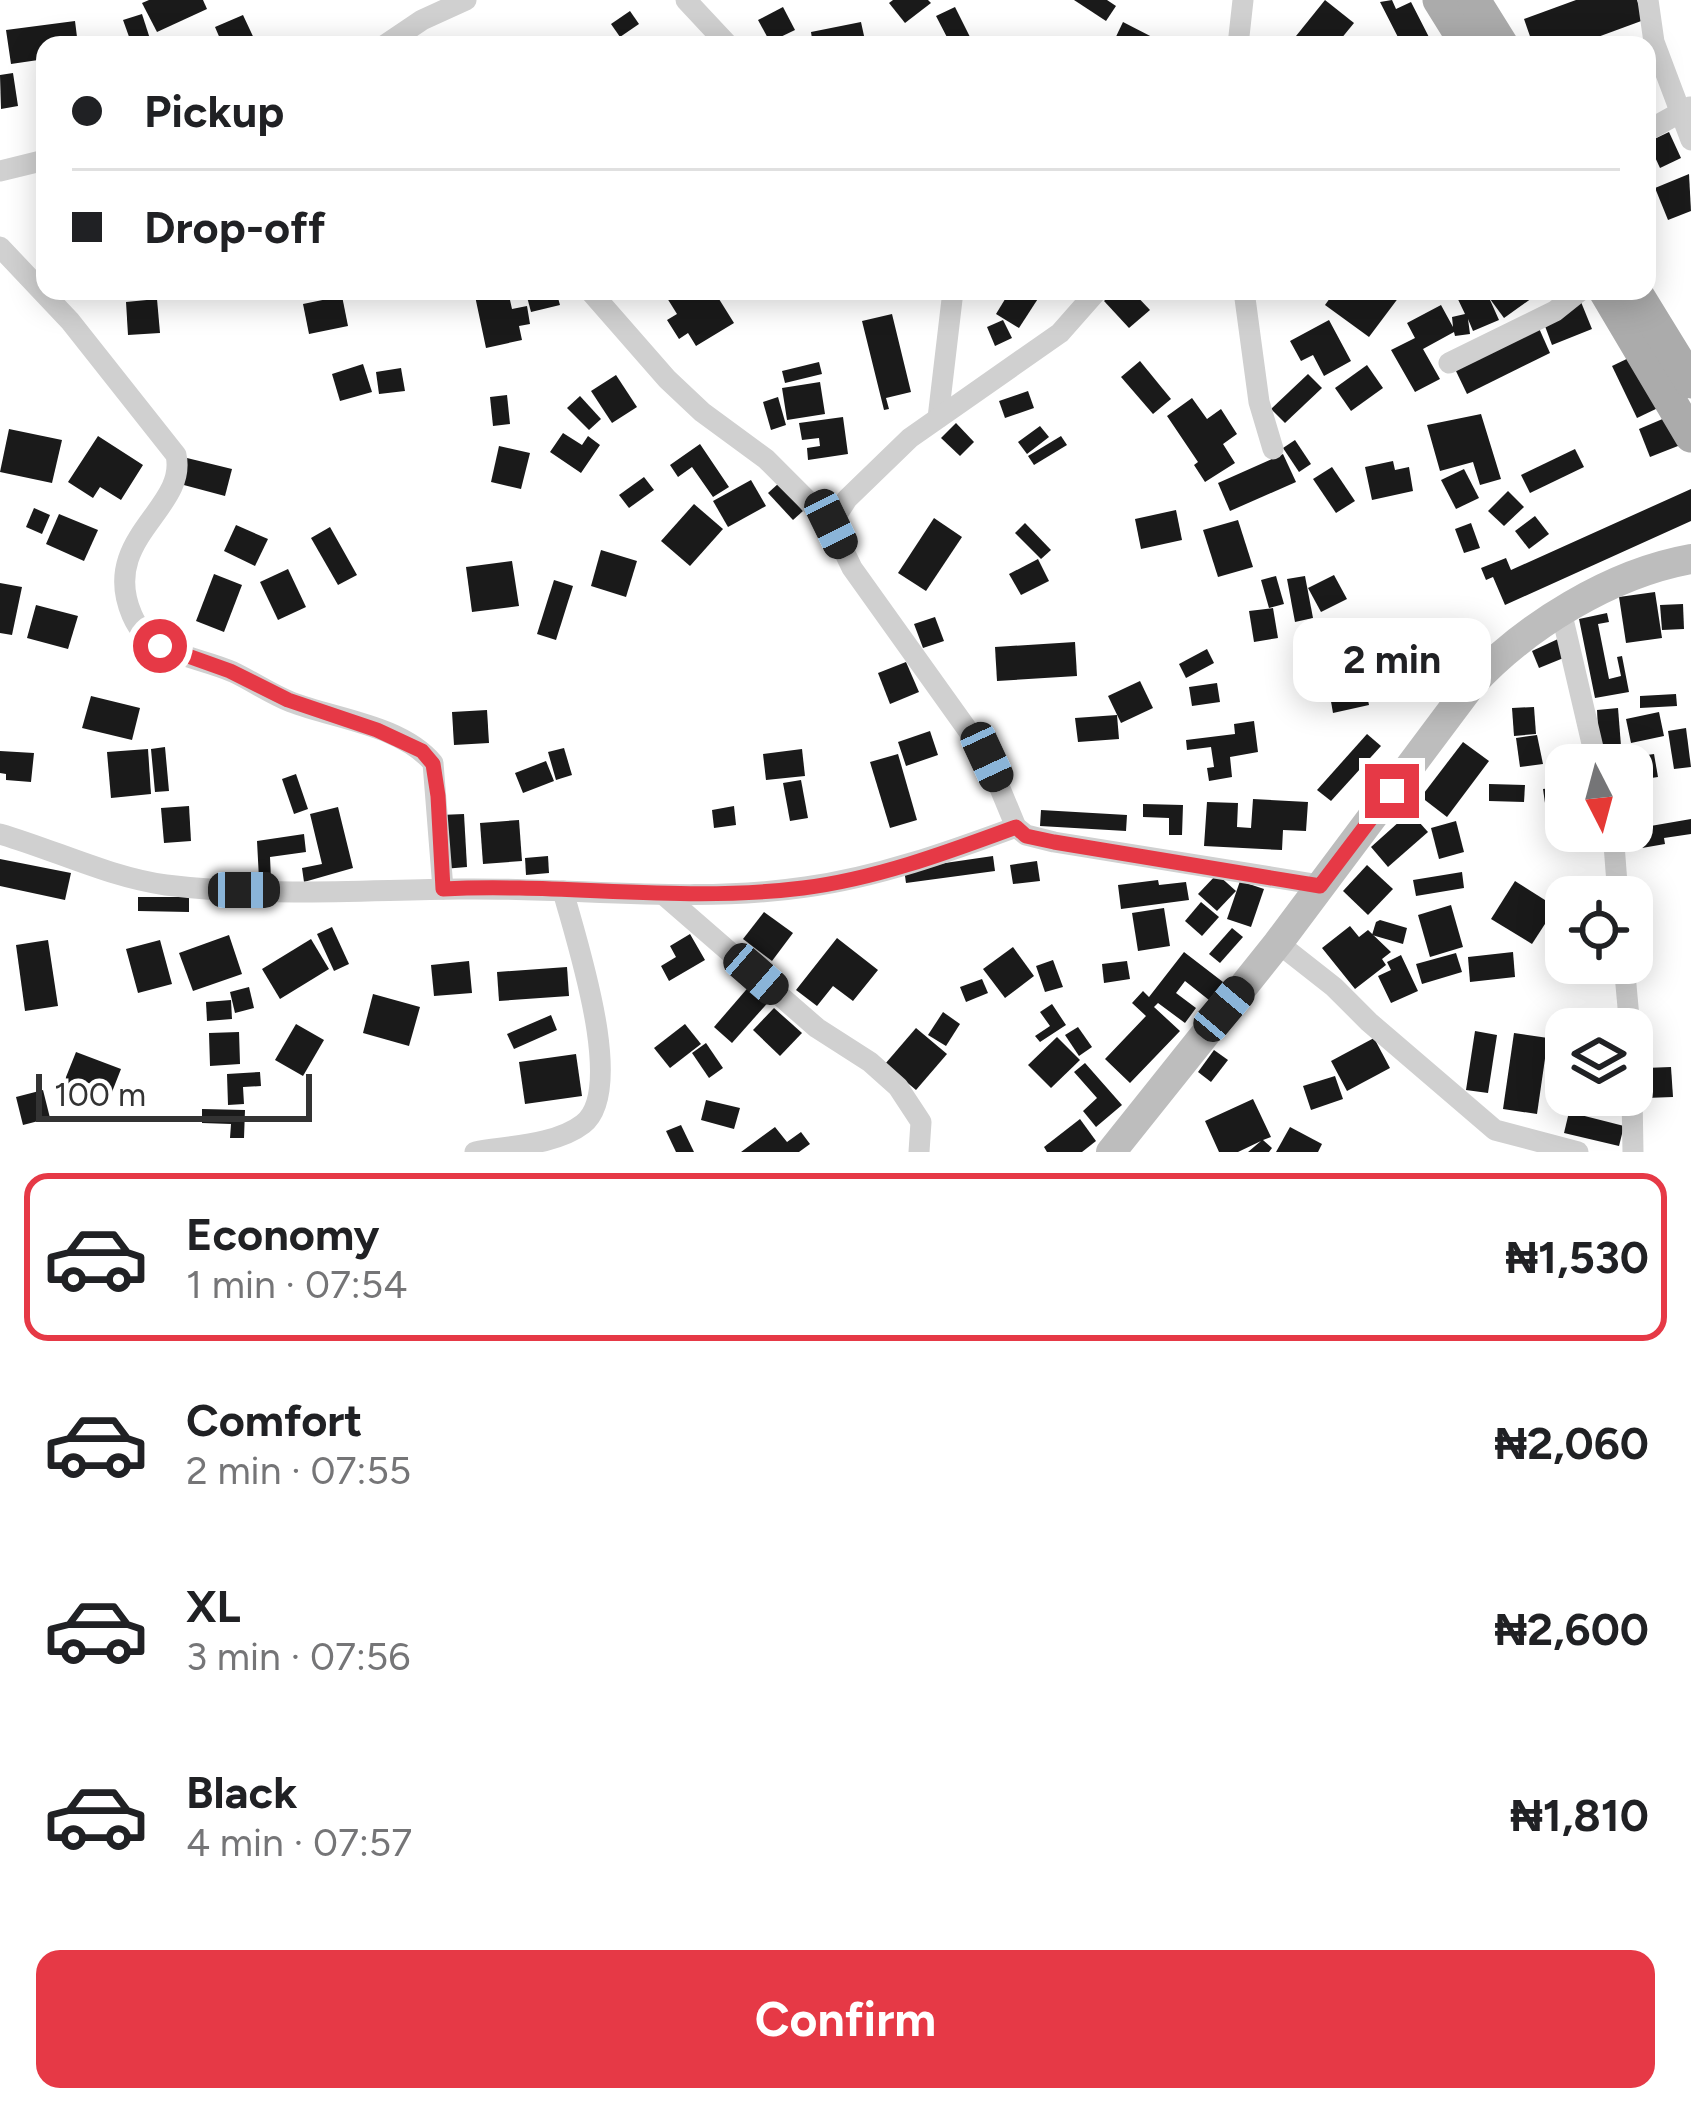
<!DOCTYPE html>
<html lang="en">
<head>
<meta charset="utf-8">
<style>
	:root { --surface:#fff; --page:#f6f6f6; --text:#202124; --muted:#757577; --line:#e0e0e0; --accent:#e63946 }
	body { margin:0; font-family:Figtree,sans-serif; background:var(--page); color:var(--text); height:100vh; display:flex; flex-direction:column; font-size:45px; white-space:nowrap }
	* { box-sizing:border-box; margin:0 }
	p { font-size:39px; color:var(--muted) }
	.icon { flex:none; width:66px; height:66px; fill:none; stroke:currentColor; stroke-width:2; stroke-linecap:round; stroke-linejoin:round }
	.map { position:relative; height:1152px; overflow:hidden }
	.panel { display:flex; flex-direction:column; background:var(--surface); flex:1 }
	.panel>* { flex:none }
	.banner { position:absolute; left:36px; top:36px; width:1620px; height:264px; border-radius:24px; box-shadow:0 6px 30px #0003; display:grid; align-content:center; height:264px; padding:0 36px; background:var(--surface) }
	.needle { width:78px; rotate:174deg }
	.controls { position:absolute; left:1545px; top:744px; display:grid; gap:24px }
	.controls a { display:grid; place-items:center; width:108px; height:108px; border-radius:24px; background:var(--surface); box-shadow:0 6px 30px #0003; font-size:60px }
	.scale { position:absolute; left:36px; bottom:30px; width:276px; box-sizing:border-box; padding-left:12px; border:6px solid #333; border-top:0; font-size:33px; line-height:42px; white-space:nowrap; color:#333; -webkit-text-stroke:9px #fff; paint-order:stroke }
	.end { position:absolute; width:54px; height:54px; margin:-27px; border:15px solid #e63946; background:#fff; box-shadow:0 0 0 6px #fff }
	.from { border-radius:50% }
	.bubble { position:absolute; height:84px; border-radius:24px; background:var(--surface); box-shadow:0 6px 30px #0003; font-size:39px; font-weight:700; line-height:84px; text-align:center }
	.car { position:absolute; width:36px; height:72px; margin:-36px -18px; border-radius:15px; box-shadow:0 0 9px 3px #0007; background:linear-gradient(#222 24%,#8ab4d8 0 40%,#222 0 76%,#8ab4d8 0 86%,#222 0) }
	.banner b { display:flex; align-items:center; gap:42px; height:114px; font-size:45px }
	.banner b+b { border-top:3px solid var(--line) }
	.banner i { width:30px; height:30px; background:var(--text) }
	ul { padding:21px 0 0; list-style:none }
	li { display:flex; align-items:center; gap:36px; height:168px; margin:0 24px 18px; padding:0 12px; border:6px solid transparent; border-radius:24px }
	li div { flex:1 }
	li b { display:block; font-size:45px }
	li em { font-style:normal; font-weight:700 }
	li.selected { border-color:var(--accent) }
	li>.icon { width:108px; height:108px; stroke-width:1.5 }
	.cta { display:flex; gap:24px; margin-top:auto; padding:24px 36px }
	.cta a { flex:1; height:138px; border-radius:24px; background:var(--accent); color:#fff; font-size:48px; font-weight:700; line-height:138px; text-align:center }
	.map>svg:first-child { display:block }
</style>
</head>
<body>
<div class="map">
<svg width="1691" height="1152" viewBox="0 0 1691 1152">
	<rect width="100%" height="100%" fill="#fff"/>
	<g fill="#1a1a1a">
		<polygon points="149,0 203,0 207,9 157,32 142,3"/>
		<polygon points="893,0 928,0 931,3 905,23 889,3"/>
		<polygon points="1074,0 1107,0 1116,6 1106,21"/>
		<polygon points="1325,0 1354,23 1336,45 1298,45 1292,41"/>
		<polygon points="1392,0 1396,9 1411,2 1433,45 1402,45 1380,2"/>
		<polygon points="1576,0 1637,0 1644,20 1576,45 1533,45 1524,19"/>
		<polygon points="783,7 795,30 770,42 758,20"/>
		<polygon points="955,7 970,37 963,40 965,45 951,45 936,16"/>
		<polygon points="630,11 639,24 620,37 611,24"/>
		<polygon points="142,14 152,45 132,45 123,20"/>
		<polygon points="243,15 257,45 211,45 221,41 215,27"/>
		<polygon points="75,21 78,45 45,45 45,59 11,64 6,30"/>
		<polygon points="861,22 866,45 813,45 811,32"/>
		<polygon points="1123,22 1156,39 1153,45 1112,45"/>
		<polygon points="13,73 18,106 1,109 0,75"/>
		<polygon points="1669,132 1681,158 1660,168 1648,142"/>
		<polygon points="1689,174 1691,211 1668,220 1655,188"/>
		<polygon points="497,291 508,291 512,309 527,306 530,324 519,326 522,340 486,348 475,296"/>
		<polygon points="534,291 556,291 560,305 531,312 526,293"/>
		<polygon points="679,291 714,291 734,323 696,346 688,333 679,339 667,320 677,314 667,298"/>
		<polygon points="1010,291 1041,294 1019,328 996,314"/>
		<polygon points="1115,291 1132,291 1150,310 1129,328 1104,301"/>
		<polygon points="1335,291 1390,291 1399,297 1369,337 1325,305"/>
		<polygon points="1454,291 1486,291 1499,320 1473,331 1468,319 1470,334 1455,336 1454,332 1423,349 1440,379 1415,392 1391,350 1415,338 1407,323 1441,305 1453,327 1452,317 1465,314"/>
		<polygon points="1502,291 1542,291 1504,318 1490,299"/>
		<polygon points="342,296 348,326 309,334 303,304"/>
		<polygon points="157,299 160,333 128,335 126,302"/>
		<polygon points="1581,302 1592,329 1552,345 1542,318"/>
		<polygon points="892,314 911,392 886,398 889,409 884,410 862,321"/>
		<polygon points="1003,320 1012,338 995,346 987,327"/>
		<polygon points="1329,320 1351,361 1324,376 1313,355 1301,361 1290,341"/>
		<polygon points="1538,326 1550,353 1467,394 1454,367"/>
		<polygon points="1635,355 1660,407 1637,418 1612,366"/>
		<polygon points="1140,361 1171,399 1153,414 1121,377"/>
		<polygon points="819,362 822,374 785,383 782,371"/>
		<polygon points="363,364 372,392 340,401 332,374"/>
		<polygon points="1367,365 1383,388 1351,411 1335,388"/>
		<polygon points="401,368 405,391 379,394 376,372"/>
		<polygon points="1308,374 1322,388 1285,423 1271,409"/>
		<polygon points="616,375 637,407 612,423 591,391"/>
		<polygon points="820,382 825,414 787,420 782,388"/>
		<polygon points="1028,391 1034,408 1005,418 999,401"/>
		<polygon points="507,395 510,424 493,426 490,397"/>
		<polygon points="580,396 601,419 589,430 567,408"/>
		<polygon points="778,397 786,425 771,430 763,402"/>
		<polygon points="1192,398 1207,419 1221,409 1237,434 1223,444 1235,463 1205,482 1194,465 1198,462 1167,416"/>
		<polygon points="1481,414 1501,479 1480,485 1473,462 1440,471 1427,425"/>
		<polygon points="1672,415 1683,444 1650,457 1639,429"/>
		<polygon points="843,417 848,454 808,460 807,448 820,446 819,438 802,440 799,423"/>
		<polygon points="956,423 974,442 960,456 941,438"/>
		<polygon points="1040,426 1049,437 1027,454 1018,442"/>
		<polygon points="9,429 62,440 52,483 0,472"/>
		<polygon points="563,433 582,445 588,436 600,445 581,473 550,452"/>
		<polygon points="98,436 143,465 121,500 100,487 93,498 68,482"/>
		<polygon points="1061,436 1067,445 1034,465 1028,456"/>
		<polygon points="1295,440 1311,464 1299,472 1283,448"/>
		<polygon points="700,444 729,487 713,497 692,467 678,477 670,465"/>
		<polygon points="499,446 530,453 521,489 491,482"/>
		<polygon points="1575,449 1584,467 1530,493 1521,475"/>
		<polygon points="1283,454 1296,482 1230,511 1218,483"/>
		<polygon points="187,458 232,469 225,496 180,484"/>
		<polygon points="1393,461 1395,470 1409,467 1413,491 1372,500 1365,467"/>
		<polygon points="1332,467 1355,501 1336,513 1313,479"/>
		<polygon points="1464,469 1479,498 1456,509 1441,480"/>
		<polygon points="644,477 654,490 629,508 619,495"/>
		<polygon points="751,480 766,506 728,527 713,501"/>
		<polygon points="779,483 803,511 793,520 768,493"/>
		<polygon points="1691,489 1691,521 1505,605 1493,577 1486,580 1481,568 1506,558 1511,570"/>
		<polygon points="1508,491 1524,507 1504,526 1488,511"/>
		<polygon points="694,504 723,529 690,566 661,541"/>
		<polygon points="34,508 50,515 42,534 26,527"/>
		<polygon points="1176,510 1182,540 1141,549 1135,519"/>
		<polygon points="59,514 98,530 84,561 46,544"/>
		<polygon points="1535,516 1549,534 1529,549 1515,531"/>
		<polygon points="934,518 962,537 926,591 898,573"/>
		<polygon points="1238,520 1253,567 1218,577 1203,530"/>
		<polygon points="1025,523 1051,550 1041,559 1015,533"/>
		<polygon points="1471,523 1480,548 1464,553 1455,529"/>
		<polygon points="236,525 268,539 255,566 224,551"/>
		<polygon points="330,527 357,575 338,585 311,538"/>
		<polygon points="601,550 637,561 626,597 591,586"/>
		<polygon points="1038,559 1049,581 1021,595 1009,574"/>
		<polygon points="512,561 519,606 472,612 466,567"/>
		<polygon points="288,569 306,607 278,620 260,582"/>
		<polygon points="214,574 242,585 224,632 196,621"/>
		<polygon points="1334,575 1347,599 1321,612 1308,588"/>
		<polygon points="1276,576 1284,604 1269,608 1261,580"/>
		<polygon points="1305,576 1313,618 1295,622 1287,579"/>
		<polygon points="554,580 573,586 556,640 537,634"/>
		<polygon points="0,583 22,587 12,635 0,633"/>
		<polygon points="1655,592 1662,638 1626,643 1619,597"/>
		<polygon points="1683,604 1684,629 1662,630 1660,605"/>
		<polygon points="36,605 78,616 68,649 27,638"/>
		<polygon points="1273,608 1278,638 1254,642 1249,611"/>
		<polygon points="1607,613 1609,622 1598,624 1609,679 1621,676 1617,657 1622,656 1629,692 1595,698 1579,619"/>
		<polygon points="935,617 944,641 923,648 914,624"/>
		<polygon points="1464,624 1468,652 1456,653 1455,648 1437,650 1439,665 1422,668 1418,638 1429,637 1428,629"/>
		<polygon points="1339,630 1353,673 1320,685 1306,641"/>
		<polygon points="1397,638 1416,680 1389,692 1378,669 1365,675 1357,656"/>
		<polygon points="1558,639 1566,657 1539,668 1532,651"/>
		<polygon points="1075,642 1077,676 997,681 995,647"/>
		<polygon points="1207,649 1214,663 1186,678 1179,664"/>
		<polygon points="906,662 919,692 890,704 878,673"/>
		<polygon points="1140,681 1153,708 1121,723 1108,696"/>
		<polygon points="1364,682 1369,705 1333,713 1329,690"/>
		<polygon points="1217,683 1220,702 1192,706 1189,687"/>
		<polygon points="1676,694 1677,706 1640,708 1640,696"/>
		<polygon points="91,696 140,708 132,740 82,728"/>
		<polygon points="1534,707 1536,734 1514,736 1512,708"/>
		<polygon points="1618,708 1621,746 1599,748 1597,710"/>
		<polygon points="487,710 489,743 454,745 452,712"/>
		<polygon points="1659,712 1664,736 1631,743 1626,719"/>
		<polygon points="1117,715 1119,739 1078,742 1075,718"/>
		<polygon points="1254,721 1258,752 1230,757 1232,777 1209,781 1207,768 1214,767 1211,747 1187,750 1186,740 1235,734 1234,724"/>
		<polygon points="1686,728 1691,767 1674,769 1668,731"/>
		<polygon points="930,731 938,755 906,766 898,742"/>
		<polygon points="1367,734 1381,746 1331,801 1317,790"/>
		<polygon points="1537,735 1543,764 1520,767 1516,738"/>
		<polygon points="1463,742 1489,761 1447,817 1421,797"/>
		<polygon points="165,747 169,791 155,792 151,749"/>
		<polygon points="564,748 572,775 556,780 548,752"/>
		<polygon points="148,749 151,794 111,798 107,752"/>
		<polygon points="802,749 805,776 766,780 763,754"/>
		<polygon points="0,751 34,753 31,782 6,780 6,774 0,773"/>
		<polygon points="898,754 917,820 890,828 870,762"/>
		<polygon points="1654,754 1658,777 1638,780 1634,757"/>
		<polygon points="546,761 554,781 523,793 515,773"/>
		<polygon points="296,774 308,809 294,814 282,779"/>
		<polygon points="801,780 808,818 790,821 783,783"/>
		<polygon points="1489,784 1525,785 1524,802 1489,801"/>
		<polygon points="1566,786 1566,829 1549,831 1543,789"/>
		<polygon points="1253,799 1308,802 1306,831 1283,830 1282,850 1204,846 1207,802 1238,803 1237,827 1251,828"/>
		<polygon points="1143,804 1183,805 1182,835 1169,835 1169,818 1143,817"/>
		<polygon points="189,806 191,841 164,843 161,808"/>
		<polygon points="734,806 736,825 714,828 712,810"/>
		<polygon points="338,807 353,868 304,882 302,868 322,864 310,814"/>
		<polygon points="1041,810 1127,815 1126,831 1040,826"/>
		<polygon points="1410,812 1428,832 1388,867 1371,847"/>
		<polygon points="464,814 467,867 443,869 440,815"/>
		<polygon points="1691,819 1691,834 1664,838 1665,844 1642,848 1639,828"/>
		<polygon points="519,820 522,861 483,864 480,823"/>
		<polygon points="1456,821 1464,852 1439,859 1431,828"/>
		<polygon points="304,834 306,852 270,857 271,879 259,879 257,841"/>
		<polygon points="548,856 549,873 526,875 525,858"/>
		<polygon points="993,856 995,871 906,883 904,869"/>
		<polygon points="0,859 71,873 65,900 0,886"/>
		<polygon points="1037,861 1040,881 1013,884 1010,865"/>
		<polygon points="1367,865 1393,889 1368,915 1343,891"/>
		<polygon points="1462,872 1464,888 1416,896 1413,880"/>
		<polygon points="1217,874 1236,891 1217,911 1198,894"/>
		<polygon points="1158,880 1159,885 1186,882 1189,900 1121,909 1118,885"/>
		<polygon points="1240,881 1264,889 1251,927 1227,919"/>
		<polygon points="1515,881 1556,907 1532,944 1491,919"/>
		<polygon points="138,897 189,897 189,912 138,911"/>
		<polygon points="1201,902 1219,917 1202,936 1185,921"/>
		<polygon points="1451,905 1463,947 1430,957 1418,915"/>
		<polygon points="1164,908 1170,946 1138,951 1132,913"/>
		<polygon points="764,912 793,933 772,961 743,939"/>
		<polygon points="1380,920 1407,928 1403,944 1372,935 1376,922"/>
		<polygon points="1350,926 1359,937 1368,930 1391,952 1382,959 1386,965 1355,989 1322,948"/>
		<polygon points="332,927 349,964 334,971 317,934"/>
		<polygon points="1232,928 1243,937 1220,963 1209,954"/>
		<polygon points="690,934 705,960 669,981 661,966 676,957 670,946"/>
		<polygon points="229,935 242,974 193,991 179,953"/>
		<polygon points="837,938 878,970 853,1001 833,986 817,1006 796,990"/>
		<polygon points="311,939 329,969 280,999 262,969"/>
		<polygon points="48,940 58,1006 25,1011 16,945"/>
		<polygon points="160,940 172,984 138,993 126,949"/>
		<polygon points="1013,947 1034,976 1005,998 983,969"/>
		<polygon points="1184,952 1223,982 1209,1000 1185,981 1176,993 1196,1008 1185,1023 1158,1003 1154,1007 1180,1031 1130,1083 1105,1059 1146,1016 1132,1003 1143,991 1149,997"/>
		<polygon points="1513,952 1515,977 1470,982 1468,957"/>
		<polygon points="1456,953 1462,972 1422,984 1416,964"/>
		<polygon points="1401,955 1418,991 1391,1003 1378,976 1391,970 1387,962"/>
		<polygon points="1053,960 1063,987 1045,992 1036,966"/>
		<polygon points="469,961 472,993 434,996 431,965"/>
		<polygon points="1127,961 1130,979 1104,983 1102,964"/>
		<polygon points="567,967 569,996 499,1001 497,972"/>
		<polygon points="982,979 988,993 966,1002 960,987"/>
		<polygon points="752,983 771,999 732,1043 714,1027"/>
		<polygon points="249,987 254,1008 235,1013 230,992"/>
		<polygon points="373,994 420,1007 409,1046 363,1033"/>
		<polygon points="231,1000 232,1019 207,1021 206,1002"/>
		<polygon points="1052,1004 1066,1025 1040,1042 1035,1036 1050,1026 1040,1012"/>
		<polygon points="774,1008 802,1033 780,1056 753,1030"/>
		<polygon points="943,1012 960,1024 946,1046 928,1035"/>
		<polygon points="551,1015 557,1030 514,1049 507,1034"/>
		<polygon points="296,1024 324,1040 303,1076 275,1060"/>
		<polygon points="685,1024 701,1044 670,1068 654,1048"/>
		<polygon points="1078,1027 1092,1047 1079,1056 1065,1035"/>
		<polygon points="916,1028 947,1054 916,1090 885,1064"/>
		<polygon points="1475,1031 1497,1035 1488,1093 1466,1090"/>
		<polygon points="239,1032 240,1064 210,1066 209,1033"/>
		<polygon points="1514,1033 1548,1038 1537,1114 1503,1109"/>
		<polygon points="1057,1037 1080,1060 1051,1088 1028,1065"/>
		<polygon points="1374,1038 1390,1068 1347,1091 1331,1061"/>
		<polygon points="706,1043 723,1068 709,1078 692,1053"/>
		<polygon points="1214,1050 1228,1060 1211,1082 1198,1072"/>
		<polygon points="76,1052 121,1069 112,1092 83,1081 80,1088 64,1082"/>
		<polygon points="576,1054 582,1096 525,1104 519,1062"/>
		<polygon points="1085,1063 1122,1105 1096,1127 1083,1111 1097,1098 1074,1072"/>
		<polygon points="1671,1067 1673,1097 1646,1098 1645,1068"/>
		<polygon points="260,1072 261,1086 243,1087 244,1104 228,1105 227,1074"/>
		<polygon points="1335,1076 1343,1099 1311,1110 1303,1086"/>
		<polygon points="43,1090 50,1118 23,1125 16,1097"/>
		<polygon points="1253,1099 1271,1137 1263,1140 1272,1148 1269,1152 1248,1152 1261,1141 1238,1152 1219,1152 1205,1121"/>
		<polygon points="706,1100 740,1108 734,1129 701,1120"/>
		<polygon points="202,1109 245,1110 244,1138 230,1138 231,1124 202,1123"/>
		<polygon points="1569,1112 1624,1126 1619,1146 1564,1133"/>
		<polygon points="1080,1119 1096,1141 1082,1152 1047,1152 1044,1147"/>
		<polygon points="681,1125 694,1152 676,1152 666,1131"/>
		<polygon points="775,1127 787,1142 801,1132 810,1144 799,1152 741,1152"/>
		<polygon points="1290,1127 1322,1144 1318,1152 1276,1152"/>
	</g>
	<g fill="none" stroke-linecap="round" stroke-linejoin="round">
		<g stroke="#d0d0d0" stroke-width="21">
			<polyline points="686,0 728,45"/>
			<polyline points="1648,0 1654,42 1691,140"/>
			<polyline points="385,45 422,20 466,0"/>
			<polyline points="1238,45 1243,0"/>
			<polyline points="1647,131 1690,107"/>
			<polyline points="0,171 45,160"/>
			<path d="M0,247L70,321L176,455C188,509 99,538 132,615C138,629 149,641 163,647C185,658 210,662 233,672C252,681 271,694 291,702C335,719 401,725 433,763L443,889"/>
			<polyline points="590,291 667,379 702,412 766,459 831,524 852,568 987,757 1016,827 1026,835 1054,842 1320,885"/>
			<polyline points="1244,291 1259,402 1273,449"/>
			<polyline points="1449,363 1555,311 1580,291"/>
			<polyline points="938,418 953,291"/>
			<polyline points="831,524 847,499 910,438 1060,333 1097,291"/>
			<polyline points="1562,615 1597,765"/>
			<polyline points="1613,831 1618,897"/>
			<path d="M0,834C55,850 109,877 166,885C263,897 362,890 459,889C574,887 691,904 806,887C878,877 948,852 1016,827"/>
			<polyline points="664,895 817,1028 870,1062 898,1087 921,1122 919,1152"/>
			<polyline points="1278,943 1334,987 1369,1022 1495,1130 1578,1152"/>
			<polyline points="1624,963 1630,1029"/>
			<polyline points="1632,1095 1633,1152"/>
			<path d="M475,1152C508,1146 556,1145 583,1124C627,1090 575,937 563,891"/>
		</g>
		<path stroke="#bdbdbd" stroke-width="30" d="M1111,1152L1278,943L1471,685C1525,626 1612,573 1691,559"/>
		<g stroke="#ababab" stroke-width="33">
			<polyline points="1439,0 1467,45"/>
			<polyline points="1474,0 1502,45"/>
			<polyline points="1605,291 1691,436"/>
			<polyline points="1635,291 1691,382"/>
		</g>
	</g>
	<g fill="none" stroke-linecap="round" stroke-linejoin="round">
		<path stroke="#e63946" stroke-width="15" d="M160,646L230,671L288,700L377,730L422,751L433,764L438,796L443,889C563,883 683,903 803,888C876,879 948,852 1016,827L1026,836L1054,842L1320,886L1392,791"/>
	</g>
</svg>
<div class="controls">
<a><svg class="needle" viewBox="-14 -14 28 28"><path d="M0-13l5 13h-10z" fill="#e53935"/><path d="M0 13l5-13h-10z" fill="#757577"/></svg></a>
<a><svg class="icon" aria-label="locate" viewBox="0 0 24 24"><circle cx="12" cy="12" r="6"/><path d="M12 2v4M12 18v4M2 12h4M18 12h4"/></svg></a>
<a><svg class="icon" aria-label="layers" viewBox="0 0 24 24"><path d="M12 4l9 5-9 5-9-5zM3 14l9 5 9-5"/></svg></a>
</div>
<div class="scale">100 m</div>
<i class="end from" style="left:160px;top:646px"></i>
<i class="end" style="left:1392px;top:791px"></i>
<div class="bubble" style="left:1293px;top:618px;width:198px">2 min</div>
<i class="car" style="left:831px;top:524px;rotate:154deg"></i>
<i class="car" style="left:987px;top:757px;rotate:155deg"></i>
<i class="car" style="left:244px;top:890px;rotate:90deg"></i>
<i class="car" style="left:756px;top:974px;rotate:131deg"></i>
<i class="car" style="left:1224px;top:1009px;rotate:40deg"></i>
<div class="banner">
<b><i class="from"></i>Pickup</b>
<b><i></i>Drop-off</b>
</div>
</div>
<section class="panel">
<ul>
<li class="selected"><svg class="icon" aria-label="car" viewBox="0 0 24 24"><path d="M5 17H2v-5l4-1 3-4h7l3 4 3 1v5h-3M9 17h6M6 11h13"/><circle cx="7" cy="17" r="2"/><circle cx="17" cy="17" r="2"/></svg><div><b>Economy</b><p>1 min · 07:54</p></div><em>₦1,530</em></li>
<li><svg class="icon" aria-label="car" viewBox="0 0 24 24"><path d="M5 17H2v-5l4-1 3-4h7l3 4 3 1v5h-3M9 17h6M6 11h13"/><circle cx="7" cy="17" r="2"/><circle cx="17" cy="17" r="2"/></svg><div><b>Comfort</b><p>2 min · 07:55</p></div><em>₦2,060</em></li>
<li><svg class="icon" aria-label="car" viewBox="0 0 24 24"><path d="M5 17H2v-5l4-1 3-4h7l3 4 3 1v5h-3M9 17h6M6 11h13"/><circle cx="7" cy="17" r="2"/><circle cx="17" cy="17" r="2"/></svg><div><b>XL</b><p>3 min · 07:56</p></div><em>₦2,600</em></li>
<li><svg class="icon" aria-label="car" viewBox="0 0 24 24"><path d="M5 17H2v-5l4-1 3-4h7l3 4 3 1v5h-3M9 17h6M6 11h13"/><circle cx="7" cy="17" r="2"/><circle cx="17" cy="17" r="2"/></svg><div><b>Black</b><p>4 min · 07:57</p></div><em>₦1,810</em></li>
</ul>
<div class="cta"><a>Confirm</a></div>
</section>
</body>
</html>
